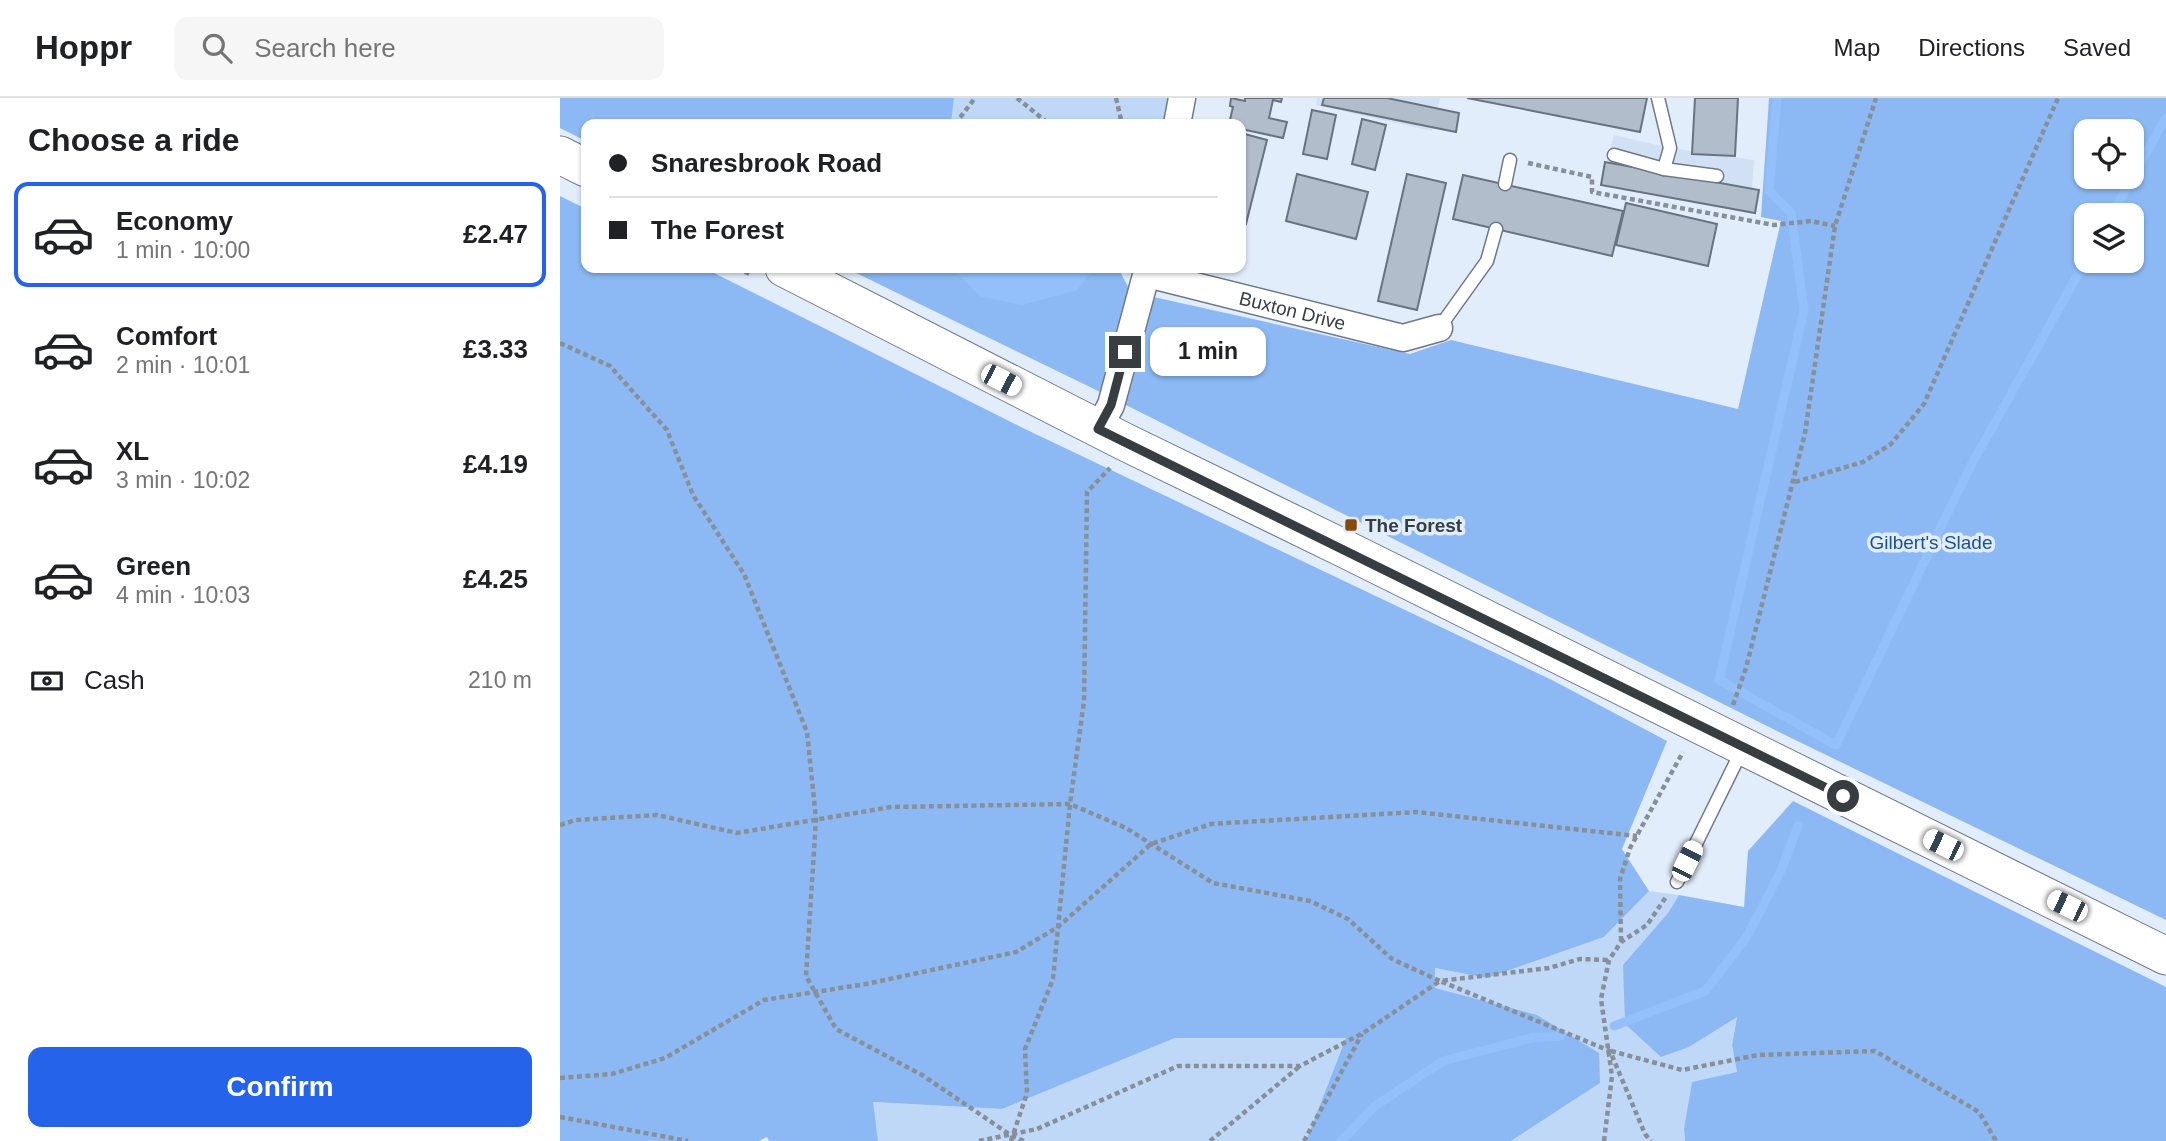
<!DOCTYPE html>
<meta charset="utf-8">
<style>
body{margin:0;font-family:Helvetica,sans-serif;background:#f6f6f6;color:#202124;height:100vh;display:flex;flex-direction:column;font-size:26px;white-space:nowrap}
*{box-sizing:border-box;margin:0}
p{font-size:23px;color:#757577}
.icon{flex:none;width:38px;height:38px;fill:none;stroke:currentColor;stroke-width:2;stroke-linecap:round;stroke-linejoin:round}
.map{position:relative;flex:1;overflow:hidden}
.panel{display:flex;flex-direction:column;background:#fff;width:560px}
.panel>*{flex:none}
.top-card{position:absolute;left:21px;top:21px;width:665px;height:154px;border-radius:14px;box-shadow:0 2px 5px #0004;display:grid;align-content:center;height:154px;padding:0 28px;background:#fff}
.controls{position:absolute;left:1514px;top:21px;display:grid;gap:14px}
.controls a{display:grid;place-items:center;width:70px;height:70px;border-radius:14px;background:#fff;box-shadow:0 2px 5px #0004;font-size:35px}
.end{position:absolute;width:32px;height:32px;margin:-16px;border:9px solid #383d42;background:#fff;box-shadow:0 0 0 4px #fff}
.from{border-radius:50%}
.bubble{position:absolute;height:49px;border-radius:14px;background:#fff;box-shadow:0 2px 5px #0004;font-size:23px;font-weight:700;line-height:49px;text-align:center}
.car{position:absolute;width:21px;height:42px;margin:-21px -10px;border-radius:9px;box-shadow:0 0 5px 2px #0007;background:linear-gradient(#fff 24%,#345 0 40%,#fff 0 76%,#345 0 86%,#fff 0)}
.top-card b{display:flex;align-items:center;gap:24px;height:66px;font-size:26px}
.top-card b+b{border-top:2px solid #e0e0e0}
.top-card i{width:18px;height:18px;background:#202124}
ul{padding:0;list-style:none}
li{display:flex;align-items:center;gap:21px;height:105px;margin:0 14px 10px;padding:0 14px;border:4px solid transparent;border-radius:14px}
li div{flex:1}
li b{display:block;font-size:26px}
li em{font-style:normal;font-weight:700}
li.current{border-color:#2563eb}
li>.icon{width:63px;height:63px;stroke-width:1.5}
h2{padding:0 28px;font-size:32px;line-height:84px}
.pay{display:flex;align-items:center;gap:18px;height:77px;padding:0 28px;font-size:26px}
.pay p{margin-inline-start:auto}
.primary-button{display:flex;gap:14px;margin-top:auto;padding:14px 28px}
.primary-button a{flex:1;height:80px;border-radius:14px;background:#2563eb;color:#fff;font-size:28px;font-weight:700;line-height:80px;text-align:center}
header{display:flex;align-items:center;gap:42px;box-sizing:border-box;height:98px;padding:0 35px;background:#fff;border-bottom:2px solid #e0e0e0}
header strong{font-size:33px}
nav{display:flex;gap:38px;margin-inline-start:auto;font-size:24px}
.search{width:490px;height:63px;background:#f6f6f6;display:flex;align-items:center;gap:18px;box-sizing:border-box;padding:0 24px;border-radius:14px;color:#757577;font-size:26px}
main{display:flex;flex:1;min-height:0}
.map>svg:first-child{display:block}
.built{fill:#d1e0f5}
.green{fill:#c0d8f8}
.forest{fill:#8cb9f4;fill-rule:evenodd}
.water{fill:#93c0fb}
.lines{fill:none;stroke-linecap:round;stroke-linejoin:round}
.stream{stroke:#93c0fb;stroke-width:9}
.building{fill:#b2bdcb;stroke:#697380;stroke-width:2}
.lane-casing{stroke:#6f7986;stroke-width:15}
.street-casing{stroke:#6f7986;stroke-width:29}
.secondary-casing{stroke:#6f7986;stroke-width:39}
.path{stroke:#878f99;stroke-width:4.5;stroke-dasharray:5 3.5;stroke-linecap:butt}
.lane{stroke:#fff;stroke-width:12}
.street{stroke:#fff;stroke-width:26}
.secondary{stroke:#fff;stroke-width:37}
.route{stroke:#383d42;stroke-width:9}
.poi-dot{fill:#874a08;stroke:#e2edfc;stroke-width:2.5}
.labels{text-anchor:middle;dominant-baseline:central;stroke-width:7;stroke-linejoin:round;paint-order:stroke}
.street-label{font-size:19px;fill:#383d42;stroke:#e2edfc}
.poi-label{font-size:19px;font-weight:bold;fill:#383d42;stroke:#e2edfc;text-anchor:start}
.park-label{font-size:19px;fill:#1b5193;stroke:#e2edfc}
</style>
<header>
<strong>Hoppr</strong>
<div class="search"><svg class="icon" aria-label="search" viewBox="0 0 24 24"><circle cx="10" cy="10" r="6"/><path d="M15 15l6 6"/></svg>Search here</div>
<nav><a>Map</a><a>Directions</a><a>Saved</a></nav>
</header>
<main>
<section class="panel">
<h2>Choose a ride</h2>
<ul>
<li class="current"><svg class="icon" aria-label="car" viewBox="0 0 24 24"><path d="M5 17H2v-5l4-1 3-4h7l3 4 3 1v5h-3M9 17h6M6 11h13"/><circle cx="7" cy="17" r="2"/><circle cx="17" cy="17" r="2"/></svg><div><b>Economy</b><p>1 min · 10:00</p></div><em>£2.47</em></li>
<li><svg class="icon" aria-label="car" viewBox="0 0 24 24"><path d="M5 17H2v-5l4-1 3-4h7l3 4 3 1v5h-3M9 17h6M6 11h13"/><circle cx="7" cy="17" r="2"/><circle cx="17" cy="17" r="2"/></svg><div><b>Comfort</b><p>2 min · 10:01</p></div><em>£3.33</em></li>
<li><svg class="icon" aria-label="car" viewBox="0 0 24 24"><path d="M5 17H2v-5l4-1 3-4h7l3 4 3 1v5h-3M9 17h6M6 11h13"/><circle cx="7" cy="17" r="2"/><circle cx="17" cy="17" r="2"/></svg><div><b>XL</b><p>3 min · 10:02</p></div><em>£4.19</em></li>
<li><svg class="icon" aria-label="car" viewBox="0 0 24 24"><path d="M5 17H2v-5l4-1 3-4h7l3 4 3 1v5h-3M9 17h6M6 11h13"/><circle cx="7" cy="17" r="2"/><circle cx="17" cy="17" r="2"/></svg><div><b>Green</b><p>4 min · 10:03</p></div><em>£4.25</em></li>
</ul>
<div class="pay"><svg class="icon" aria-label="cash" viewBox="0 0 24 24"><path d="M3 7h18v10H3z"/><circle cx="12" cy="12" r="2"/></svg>Cash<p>210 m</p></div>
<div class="primary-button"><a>Confirm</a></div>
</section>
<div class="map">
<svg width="1606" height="1043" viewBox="0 0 1606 1043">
<rect width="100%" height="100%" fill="#e2edfc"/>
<!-- built -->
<g class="built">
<polygon points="757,0 880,0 872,33 756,7"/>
<polygon points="1054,37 1110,50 1194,62 1192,90 1047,62"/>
</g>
<!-- green -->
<g class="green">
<polygon points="394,0 611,0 606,26 391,26"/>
<polygon points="1089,793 1119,797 1108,815 1129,949 1177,918 1172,947 1177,974 1124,1031 1125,1043 951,1043 1040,985 875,890 875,870 927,880 1044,839"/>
<polygon points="615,940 787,940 746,1043 318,1043 312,1004 442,1011"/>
</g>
<!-- forest -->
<g class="forest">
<polygon points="0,0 394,0 391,26 26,26 26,43 0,30"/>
<path d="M1209 0H1606V822L1225 637 532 290 286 170H558L571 194 850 256 891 242 1178 311 1221 123 1201 119ZM1526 33H1572V79H1526ZM1526 117H1572V163H1526Z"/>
<polygon points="0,98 26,111 26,170 144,170 465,331 992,582 1107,643 1062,751 1089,793 1044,839 927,880 875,870 875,890 977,917 1039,955 1040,985 951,1043 746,1043 786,940 615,940 442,1011 313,1004 318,1043 209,1043 207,1039 199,1043 0,1043"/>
<polygon points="1233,703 1606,889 1606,1043 1125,1043 1124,1031 1132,984 1177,974 1172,947 1177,919 1129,949 1101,959 1065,926 1063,867 1108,815 1119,797 1184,809 1188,753"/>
</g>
<!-- water -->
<polygon class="water" points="393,170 534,170 517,192 462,207 419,198"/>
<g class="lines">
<!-- stream -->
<g class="stream">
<polyline points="1217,0 1209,93 1231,115 1244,212 1159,582 1276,647 1409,371 1526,162"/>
<polyline points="1551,117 1606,20"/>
<polyline points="1054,928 1145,893 1186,840 1220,775 1238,728"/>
<polyline points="781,1043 815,1008 883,963 971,940 1001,938"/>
</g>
</g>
<!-- building -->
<g class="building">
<polygon points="671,0 685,3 685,0 722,0 721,4 713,2 709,20 727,24 723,40 681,31 681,26 669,26 673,9 670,8"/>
<polygon points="764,0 827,0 899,15 896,34 762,7"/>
<polygon points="907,0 1087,0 1080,34"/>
<polygon points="1135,0 1178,0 1175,58 1132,56"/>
<polygon points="752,12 776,17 767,61 743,56"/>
<polygon points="802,21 826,27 815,72 792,66"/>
<polygon points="681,35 707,42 686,126 681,124"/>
<polygon points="1045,64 1199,92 1195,115 1041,87"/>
<polygon points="737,76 808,94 796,141 726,123"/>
<polygon points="847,76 886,85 857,212 818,203"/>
<polygon points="903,77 1063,113 1052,158 893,121"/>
<polygon points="1066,105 1157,126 1148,168 1056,147"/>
</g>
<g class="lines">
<defs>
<g id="lane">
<polyline points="1098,0 1110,50 1104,71"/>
<polyline points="1054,57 1104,71 1157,78"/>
<polyline points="945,86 950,62"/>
<polyline points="879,230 927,163 936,131"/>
<polyline points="1117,784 1182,652"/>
</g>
<g id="street">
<polyline points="617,26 622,0"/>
<path id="s1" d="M587 176 843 240 879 230"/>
<polyline points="538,331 551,307 588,170"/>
</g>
<g id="secondary">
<polyline points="0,57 26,70"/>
<polyline points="224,170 565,344 787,452 1606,858"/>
</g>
</defs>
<!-- lane casing -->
<use href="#lane" class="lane-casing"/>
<!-- street casing -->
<use href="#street" class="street-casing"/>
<!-- secondary casing -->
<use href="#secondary" class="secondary-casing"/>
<!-- path -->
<g class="path">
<polyline points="457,0 489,26"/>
<polyline points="556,0 562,26"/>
<polyline points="395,26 415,0"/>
<polyline points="968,65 1032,79 1032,94 1214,127 1251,123 1275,128"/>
<polyline points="177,170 192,177"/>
<polyline points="0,245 50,268 107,332 133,397 184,476 247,634 256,721 246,878 276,931 362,977 452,1038 464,1043"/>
<polyline points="1235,384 1303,364 1331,346 1364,306 1498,0"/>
<polyline points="1173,607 1186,570 1245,335 1275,128 1316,0"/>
<polyline points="0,727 16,722 97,717 177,735 331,709 510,706 566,730 653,785 750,803 788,821 832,861 880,883 989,870 1020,861 1049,862"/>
<polyline points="1061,843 1060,781 1070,750 1123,654"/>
<polyline points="1051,953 1122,972 1198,957 1315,953 1419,1014 1436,1043"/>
<polyline points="0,980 52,976 105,960 204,902 306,886 456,854 498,829 591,746 651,726 856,714 1077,738"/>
<polyline points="0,1019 128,1043"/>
<polyline points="419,1043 477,1031 618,968 740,968 803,935 880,883 1050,953 1085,1036 1091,1043"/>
<polyline points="451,1043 467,995 465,951 493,881 510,706 524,603 527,394 550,370"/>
<polyline points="650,1043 740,968"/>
<polyline points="744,1043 802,936"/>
<polyline points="1044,1043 1052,978 1041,901 1049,862 1061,844 1087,827 1106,799"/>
</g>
<!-- lane -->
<use href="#lane" class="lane"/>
<!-- street -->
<use href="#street" class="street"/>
<!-- secondary -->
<use href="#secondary" class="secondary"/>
</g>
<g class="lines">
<!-- route -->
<polyline class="route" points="565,254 551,307 538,331 1283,698"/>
</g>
<!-- markers -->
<rect class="poi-dot" x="784" y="420" width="14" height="14" rx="3.5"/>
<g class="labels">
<!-- street labels -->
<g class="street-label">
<text stroke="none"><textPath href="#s1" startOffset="150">Buxton Drive</textPath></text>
</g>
<!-- poi labels -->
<g class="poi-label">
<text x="805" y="427">The Forest</text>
</g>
<!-- park labels -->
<g class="park-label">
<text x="1371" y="444">Gilbert's Slade</text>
</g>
</g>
</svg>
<div class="controls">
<a><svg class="icon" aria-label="locate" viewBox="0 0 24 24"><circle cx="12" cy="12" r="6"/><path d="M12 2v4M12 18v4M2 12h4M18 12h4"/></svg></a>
<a><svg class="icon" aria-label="layers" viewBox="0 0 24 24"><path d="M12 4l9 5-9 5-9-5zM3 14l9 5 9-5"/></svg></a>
</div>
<i class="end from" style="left:1283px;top:698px"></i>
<i class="end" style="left:565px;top:254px"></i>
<div class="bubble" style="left:590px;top:229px;width:116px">1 min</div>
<i class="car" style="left:441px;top:282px;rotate:117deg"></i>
<i class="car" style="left:1383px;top:747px;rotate:296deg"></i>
<i class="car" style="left:1127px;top:763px;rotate:26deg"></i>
<i class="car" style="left:1507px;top:808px;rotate:296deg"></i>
<div class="top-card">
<b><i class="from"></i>Snaresbrook Road</b>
<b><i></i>The Forest</b>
</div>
</div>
</main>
